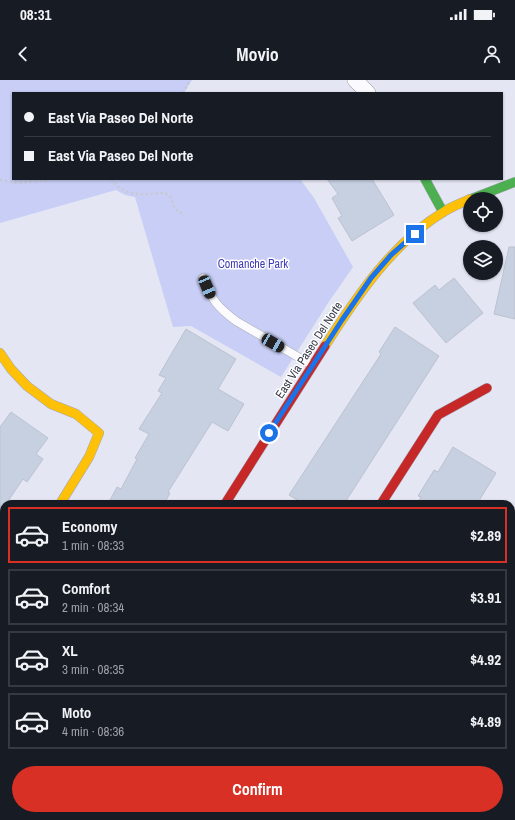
<!DOCTYPE html>
<meta charset="utf-8">
<style>
body{margin:0;font-family:"Archivo Narrow",sans-serif;background:#20242c;color:#f1f3f6;height:100vh;display:flex;flex-direction:column;font-size:15px;white-space:nowrap}
*{box-sizing:border-box;margin:0}
p{font-size:13px;color:#9ea1a6}
.icon{flex:none;width:22px;height:22px;fill:none;stroke:currentColor;stroke-width:2;stroke-linecap:round;stroke-linejoin:round}
.map{position:relative;flex:1;overflow:hidden}
.drawer{position:absolute;left:0px;top:420px;width:515px;height:320px;display:flex;flex-direction:column;background:#171b24;border-radius:12px 12px 0 0;box-shadow:0 1px 3px #0004}
.drawer>*{flex:none}
.hud{position:absolute;left:12px;top:12px;width:491px;height:88px;border-radius:0px;box-shadow:0 1px 3px #0004;display:grid;align-content:center;height:88px;padding:0 12px;background:#171b24}
.controls{position:absolute;left:463px;top:112px;display:grid;gap:8px}
.controls a{display:grid;place-items:center;width:40px;height:40px;border-radius:50%;background:#171b24;box-shadow:0 1px 3px #0004;font-size:20px}
.end{position:absolute;width:18px;height:18px;margin:-9px;border:5px solid #1a73e8;background:#fff;box-shadow:0 0 0 2px #fff}
.from{border-radius:50%}
.car{position:absolute;width:12px;height:24px;margin:-12px -6px;border-radius:5px;box-shadow:0 0 3px 1px #0007;background:linear-gradient(#222 24%,#8ab4d8 0 40%,#222 0 76%,#8ab4d8 0 86%,#222 0)}
.hud b{display:flex;align-items:center;gap:14px;height:38px;font-size:15px}
.hud b+b{border-top:1px solid #363941}
.hud i{width:10px;height:10px;background:#f1f3f6}
ul{padding:7px 0 0;list-style:none}
li{display:flex;align-items:center;gap:12px;height:56px;margin:0 8px 6px;padding:0 4px;border:2px solid #363941;border-radius:0px}
li div{flex:1}
li b{display:block;font-size:15px}
li em{font-style:normal;font-weight:700}
li.on{border-color:#d93025}
li>.icon{width:36px;height:36px;stroke-width:1.5}
.action{display:flex;gap:8px;margin-top:auto;padding:8px 12px}
.action a{flex:1;height:46px;border-radius:24px;background:#d93025;color:#fff;font-size:16px;font-weight:700;line-height:46px;text-align:center}
.status{display:flex;justify-content:space-between;align-items:center;height:28px;padding:0 20px;background:#171b24;direction:ltr}
.status svg{height:11px;fill:currentColor}
header{display:flex;justify-content:space-between;align-items:center;height:52px;padding:0 12px;background:#171b24;font-size:18px;font-weight:700}
.map>svg:first-child{display:block}
.green{fill:#c8cef5}
.building{fill:#c7d0e1;stroke:#bcc2cf}
.lines{fill:none;stroke-linecap:round;stroke-linejoin:round}
.lane-casing{stroke:#a5a7b5;stroke-width:9}
.street-casing{stroke:#a5a7b5;stroke-width:16}
.fast-casing{stroke:#a5a7b5;stroke-width:10}
.slow-casing{stroke:#a5a7b5;stroke-width:10}
.jam-casing{stroke:#a5a7b5;stroke-width:10}
.path{stroke:#c7c9cf;stroke-width:2.5;stroke-dasharray:2 3;stroke-linecap:butt}
.lane{stroke:#fbfbfd;stroke-width:8}
.street{stroke:#fbfbfd;stroke-width:15}
.fast{stroke:#4caf50;stroke-width:9}
.slow{stroke:#ffc107;stroke-width:9}
.jam{stroke:#c62828;stroke-width:9}
.route{stroke:#1a73e8;stroke-width:5}
.labels{text-anchor:middle;dominant-baseline:central;stroke-width:3;stroke-linejoin:round;paint-order:stroke}
.park-label{font-size:12px;fill:#3f3bb6;stroke:#fff}
.street-label{font-size:12px;fill:#363949;stroke:#fff}
</style>
<div class="status"><b>08:31</b><svg viewBox="0 0 49 12"><path d="M0 12V9h3v3zM5 12V6h3v6zM10 12V3h3v9zM15 12V0h3v12zM26 1h20v11H26zM47 4h2v5h-2z"/></svg></div>
<header><svg class="icon" aria-label="back" viewBox="0 0 24 24"><path d="M15 5l-7 7 7 7"/></svg>Movio<svg class="icon" aria-label="person" viewBox="0 0 24 24"><circle cx="12" cy="8" r="4"/><path d="M4 21q1-7 8-7t8 7"/></svg></header>
<div class="map">
<svg width="515" height="740" viewBox="0 0 515 740">
<rect width="100%" height="100%" fill="#e4e6f4"/>
<!-- green -->
<g class="green">
<polygon points="0,0 192,0 184,13 13,13 13,99 300,99 314,118 353,187 328,223 281,297 191,246 173,247 135,117 125,115 116,110 0,143"/>
<polygon points="344,736 378,736 372,740 347,740"/>
</g>
<!-- building -->
<g class="building">
<polygon points="327,99 372,99 394,135 352,161 338,138 342,136 332,118 338,114"/>
<polygon points="509,167 515,167 515,239 494,234"/>
<polygon points="454,198 483,233 446,263 413,223 435,205 439,210"/>
<polygon points="395,247 439,276 344,424 304,424 289,415 381,274 379,272"/>
<polygon points="186,249 236,279 218,309 244,324 228,351 212,342 168,412 170,413 164,424 108,424 117,407 121,409 137,379 135,378 149,354 139,349 162,313 158,311 166,298 159,295"/>
<polygon points="11,332 48,358 36,374 43,379 27,402 23,399 6,424 4,424 4,427 0,432 0,347"/>
<polygon points="453,367 496,393 477,424 417,424 421,417 418,416 434,390 438,392"/>
</g>
<g class="lines">
<defs>
<path id="lane" d="M203 198C213 221 216 226 236 241L312 285"/>
<g id="street">
<polyline points="355,0 368,13"/>
<polyline points="0,509 4,505"/>
<polyline points="0,594 4,599"/>
<polyline points="0,639 4,644"/>
<polyline points="236,740 236,736"/>
</g>
<g id="fast">
<polyline points="425,99 443,132"/>
<polyline points="471,119 515,102"/>
<polyline points="0,682 4,680"/>
</g>
<g id="slow">
<path d="M325 266C357 216 393 162 445 131 453 126 462 123 470 119"/>
<polyline points="0,273 11,289 27,306 51,324 76,334 99,353 89,377 60,424"/>
</g>
<g id="jam">
<polyline points="225,424 325,266"/>
<polyline points="381,424 438,335 487,308"/>
</g>
</defs>
<!-- lane casing -->
<use href="#lane" class="lane-casing"/>
<!-- street casing -->
<use href="#street" class="street-casing"/>
<!-- fast casing -->
<use href="#fast" class="fast-casing"/>
<!-- slow casing -->
<use href="#slow" class="slow-casing"/>
<!-- jam casing -->
<use href="#jam" class="jam-casing"/>
<!-- path -->
<g class="path">
<polyline points="183,13 190,0"/>
<path d="M111 99C125 119 144 114 165 113L170 116 175 129 184 135"/>
<polyline points="0,100 18,103 56,99"/>
</g>
<!-- lane -->
<use href="#lane" class="lane"/>
<!-- street -->
<use href="#street" class="street"/>
<!-- fast -->
<use href="#fast" class="fast"/>
<!-- slow -->
<use href="#slow" class="slow"/>
<!-- jam -->
<use href="#jam" class="jam"/>
</g>
<g class="lines">
<!-- route -->
<polyline class="route" points="269,353 342,240 371,198 391,175 415,154"/>
</g>
<g class="labels">
<!-- park labels -->
<g class="park-label">
<text x="253" y="184">Comanche Park</text>
</g>
<!-- street labels -->
<g class="street-label">
<text transform="translate(309 270) rotate(-57)">East Via Paseo Del Norte</text>
</g>
</g>
</svg>
<div class="controls">
<a><svg class="icon" aria-label="locate" viewBox="0 0 24 24"><circle cx="12" cy="12" r="6"/><path d="M12 2v4M12 18v4M2 12h4M18 12h4"/></svg></a>
<a><svg class="icon" aria-label="layers" viewBox="0 0 24 24"><path d="M12 4l9 5-9 5-9-5zM3 14l9 5 9-5"/></svg></a>
</div>
<i class="end from" style="left:269px;top:353px"></i>
<i class="end" style="left:415px;top:154px"></i>
<i class="car" style="left:207px;top:207px;rotate:157deg"></i>
<i class="car" style="left:273px;top:263px;rotate:120deg"></i>
<div class="hud">
<b><i class="from"></i>East Via Paseo Del Norte</b>
<b><i></i>East Via Paseo Del Norte</b>
</div>
<section class="drawer">
<ul>
<li class="on"><svg class="icon" aria-label="car" viewBox="0 0 24 24"><path d="M5 17H2v-5l4-1 3-4h7l3 4 3 1v5h-3M9 17h6M6 11h13"/><circle cx="7" cy="17" r="2"/><circle cx="17" cy="17" r="2"/></svg><div><b>Economy</b><p>1 min · 08:33</p></div><em>$2.89</em></li>
<li><svg class="icon" aria-label="car" viewBox="0 0 24 24"><path d="M5 17H2v-5l4-1 3-4h7l3 4 3 1v5h-3M9 17h6M6 11h13"/><circle cx="7" cy="17" r="2"/><circle cx="17" cy="17" r="2"/></svg><div><b>Comfort</b><p>2 min · 08:34</p></div><em>$3.91</em></li>
<li><svg class="icon" aria-label="car" viewBox="0 0 24 24"><path d="M5 17H2v-5l4-1 3-4h7l3 4 3 1v5h-3M9 17h6M6 11h13"/><circle cx="7" cy="17" r="2"/><circle cx="17" cy="17" r="2"/></svg><div><b>XL</b><p>3 min · 08:35</p></div><em>$4.92</em></li>
<li><svg class="icon" aria-label="car" viewBox="0 0 24 24"><path d="M5 17H2v-5l4-1 3-4h7l3 4 3 1v5h-3M9 17h6M6 11h13"/><circle cx="7" cy="17" r="2"/><circle cx="17" cy="17" r="2"/></svg><div><b>Moto</b><p>4 min · 08:36</p></div><em>$4.89</em></li>
</ul>
<div class="action"><a>Confirm</a></div>
</section>
</div>
